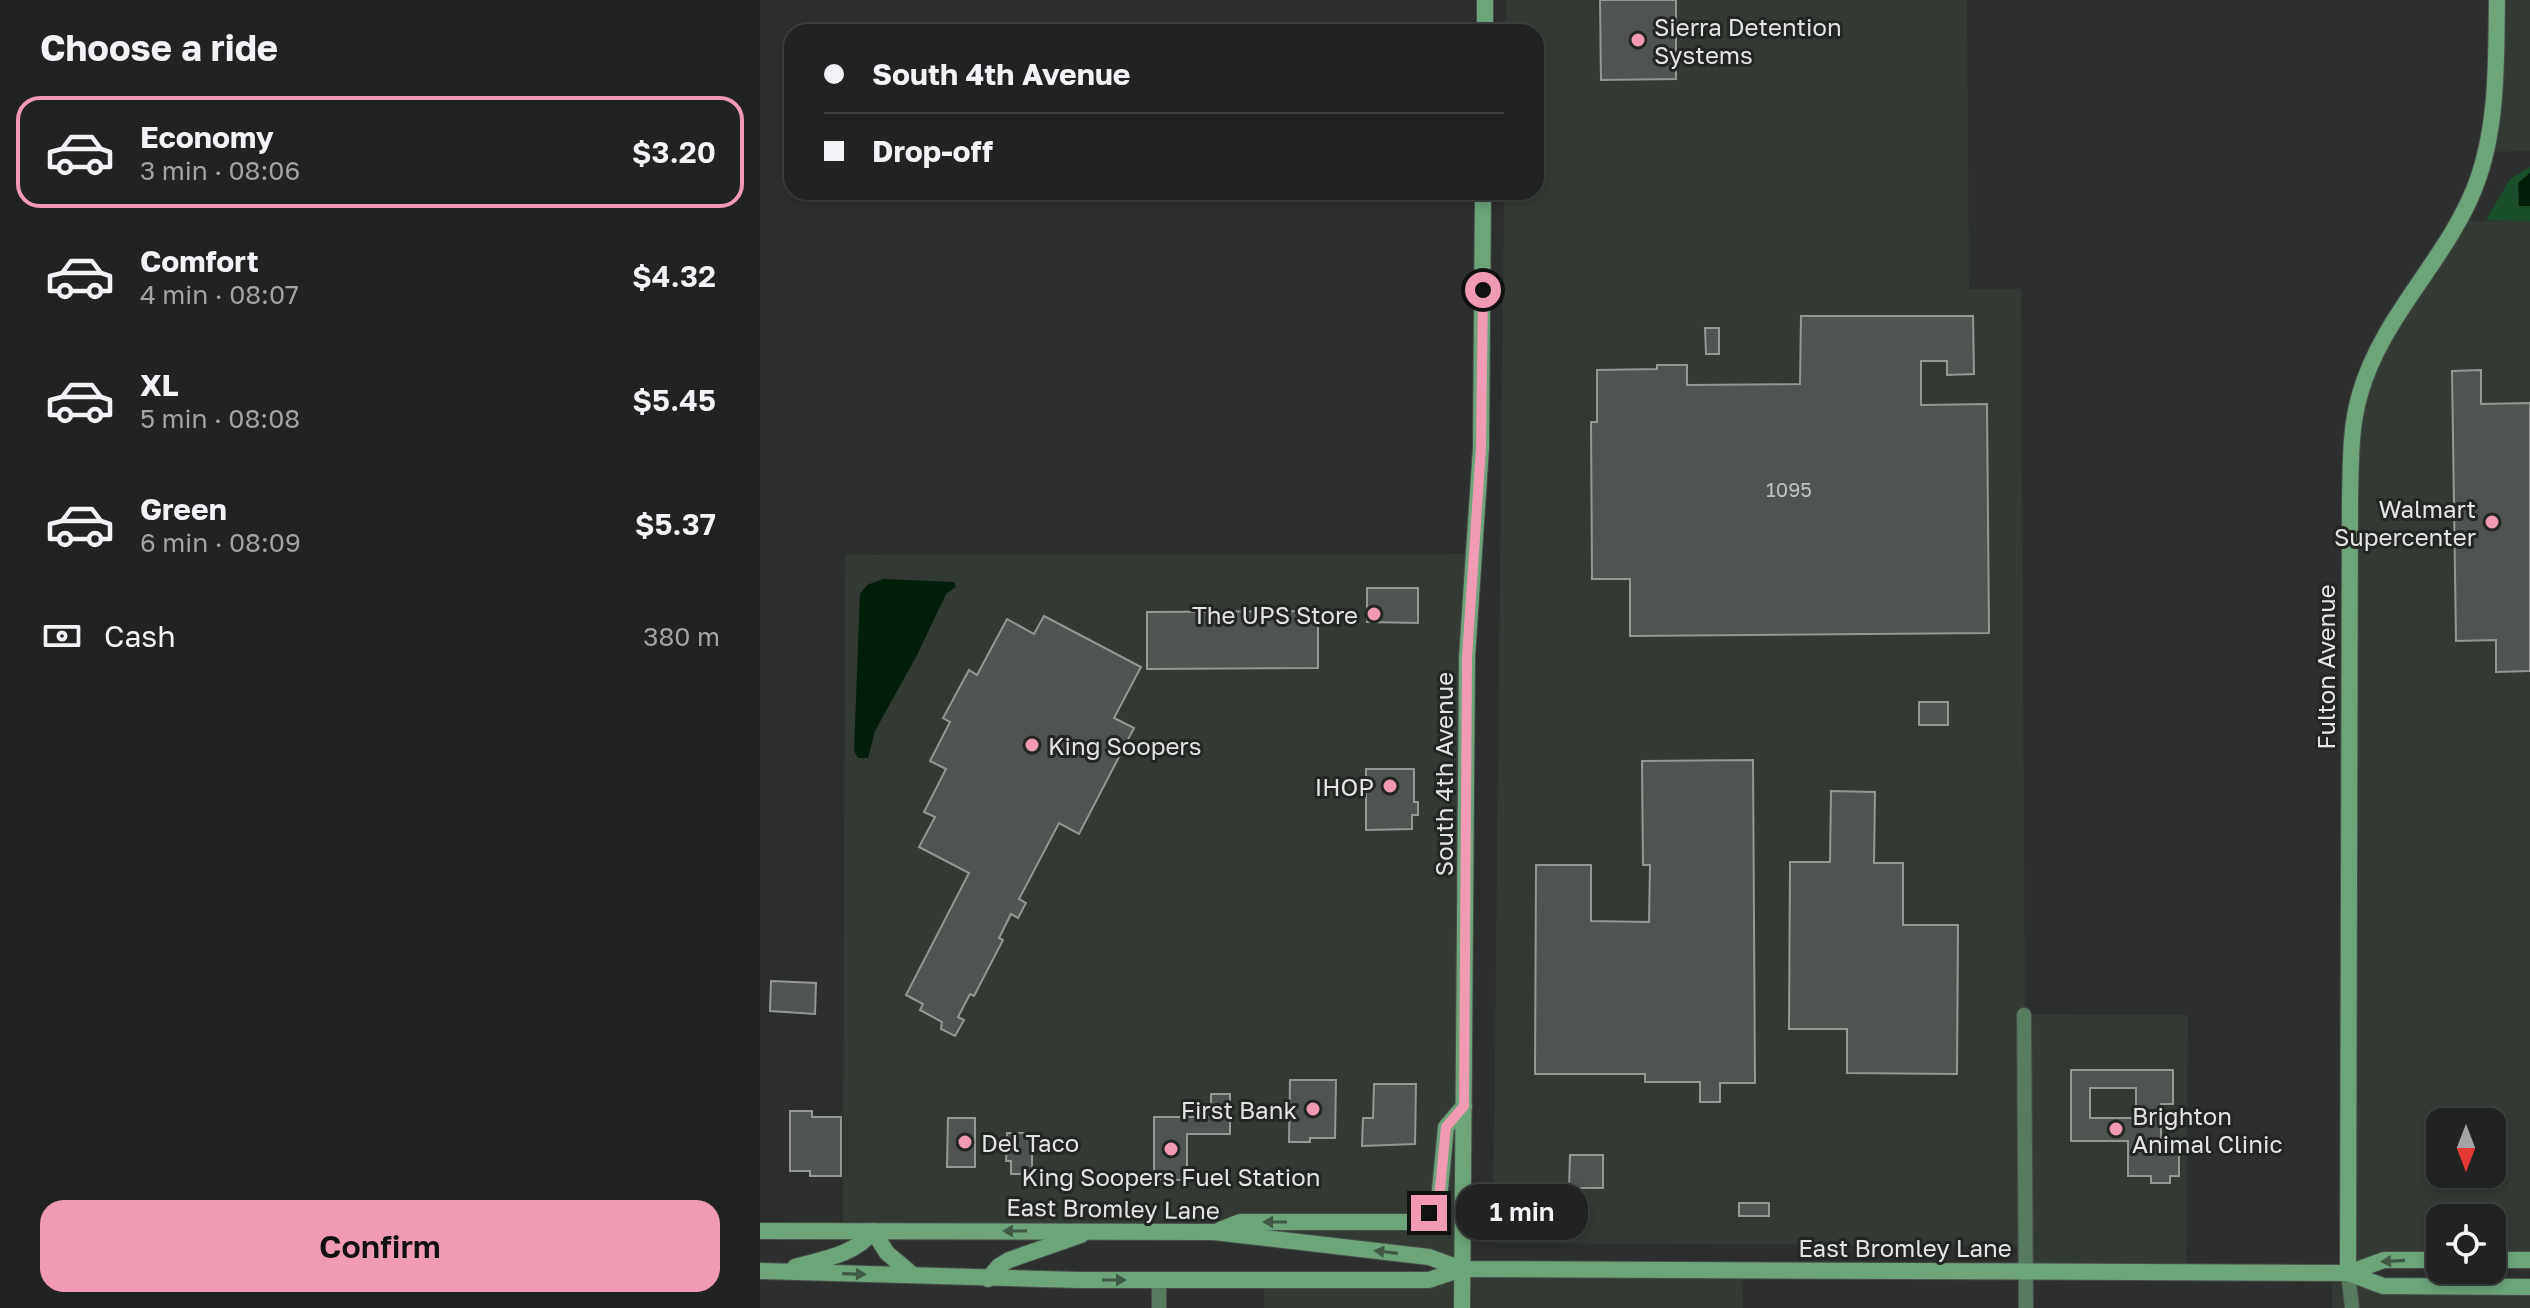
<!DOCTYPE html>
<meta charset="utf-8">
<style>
body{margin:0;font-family:"Golos Text",sans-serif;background:#2d2f2f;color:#f1f3f6;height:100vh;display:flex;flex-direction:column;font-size:30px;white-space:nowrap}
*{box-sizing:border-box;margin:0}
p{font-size:26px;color:#a2a4a5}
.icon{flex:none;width:44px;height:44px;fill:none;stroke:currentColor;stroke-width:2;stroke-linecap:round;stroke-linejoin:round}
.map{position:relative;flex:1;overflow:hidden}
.side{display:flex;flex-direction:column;background:#212322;width:760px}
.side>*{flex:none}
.top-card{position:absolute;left:24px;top:24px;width:760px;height:176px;border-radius:24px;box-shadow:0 4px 12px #0003,0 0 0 2px #3e4040;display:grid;align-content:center;height:176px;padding:0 40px;background:#212322}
.needle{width:52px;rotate:180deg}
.tools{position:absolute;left:1666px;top:1108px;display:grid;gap:16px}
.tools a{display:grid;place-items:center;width:80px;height:80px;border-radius:16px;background:#212322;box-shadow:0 4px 12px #0003,0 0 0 2px #3e4040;font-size:40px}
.end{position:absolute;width:36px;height:36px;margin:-18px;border:10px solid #f19ab3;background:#111;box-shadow:0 0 0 4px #111}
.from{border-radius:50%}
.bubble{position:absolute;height:56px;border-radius:24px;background:#212322;box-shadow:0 4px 12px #0003,0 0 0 2px #3e4040;font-size:26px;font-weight:600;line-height:56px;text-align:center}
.top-card b{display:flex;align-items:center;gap:28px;height:76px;font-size:30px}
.top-card b+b{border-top:2px solid #3e4040}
.top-card i{width:20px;height:20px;background:#f1f3f6}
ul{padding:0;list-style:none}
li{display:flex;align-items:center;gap:24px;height:112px;margin:0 16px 12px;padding:0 24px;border:4px solid transparent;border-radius:24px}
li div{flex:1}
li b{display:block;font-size:30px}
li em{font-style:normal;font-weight:600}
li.on{border-color:#f19ab3}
li>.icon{width:72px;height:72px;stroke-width:1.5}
h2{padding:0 40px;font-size:36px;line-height:96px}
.pay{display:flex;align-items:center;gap:20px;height:88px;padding:0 40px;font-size:30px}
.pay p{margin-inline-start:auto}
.button{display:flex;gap:16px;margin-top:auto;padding:16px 40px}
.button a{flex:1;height:92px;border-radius:24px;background:#f19ab3;color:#111;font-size:32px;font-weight:600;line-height:92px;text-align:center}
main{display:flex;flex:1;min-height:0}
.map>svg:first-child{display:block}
.built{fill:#323a33;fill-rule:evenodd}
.green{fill:#1a4e2a}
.water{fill:#031e0b}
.building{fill:#505451;stroke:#949794;stroke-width:2;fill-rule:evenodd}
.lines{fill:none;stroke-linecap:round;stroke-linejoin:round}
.street-casing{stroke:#494c4a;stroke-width:16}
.secondary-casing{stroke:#494c4a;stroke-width:18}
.street{stroke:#587a5f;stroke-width:14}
.secondary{stroke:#6da47a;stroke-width:16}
.oneway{fill:#415846}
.route{stroke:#f19ab3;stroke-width:10}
.poi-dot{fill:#f19ab3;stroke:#232623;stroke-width:3}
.labels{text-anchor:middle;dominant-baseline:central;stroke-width:6;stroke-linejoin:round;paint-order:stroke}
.number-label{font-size:20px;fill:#bec1bf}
.poi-label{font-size:24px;fill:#e3e5e4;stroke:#232623;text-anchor:start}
.street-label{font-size:24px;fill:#e3e5e4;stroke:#232623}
</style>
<main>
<section class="side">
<h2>Choose a ride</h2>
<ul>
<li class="on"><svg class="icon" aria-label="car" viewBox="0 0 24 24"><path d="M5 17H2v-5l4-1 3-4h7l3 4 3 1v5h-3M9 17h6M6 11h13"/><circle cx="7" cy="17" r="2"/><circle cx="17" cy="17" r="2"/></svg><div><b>Economy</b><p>3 min · 08:06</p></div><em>$3.20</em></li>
<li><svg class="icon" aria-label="car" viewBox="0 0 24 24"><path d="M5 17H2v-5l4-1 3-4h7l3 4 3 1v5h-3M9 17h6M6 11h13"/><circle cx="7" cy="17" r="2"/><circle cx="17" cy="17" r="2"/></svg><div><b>Comfort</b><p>4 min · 08:07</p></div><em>$4.32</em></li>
<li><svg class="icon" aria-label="car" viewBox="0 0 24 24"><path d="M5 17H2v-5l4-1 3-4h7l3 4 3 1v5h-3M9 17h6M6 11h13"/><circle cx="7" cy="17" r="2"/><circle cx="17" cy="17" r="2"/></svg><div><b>XL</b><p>5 min · 08:08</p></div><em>$5.45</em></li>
<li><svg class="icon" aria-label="car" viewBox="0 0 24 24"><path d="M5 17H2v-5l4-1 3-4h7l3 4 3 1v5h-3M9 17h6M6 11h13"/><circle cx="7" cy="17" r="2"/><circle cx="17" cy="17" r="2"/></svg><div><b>Green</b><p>6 min · 08:09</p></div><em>$5.37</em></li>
</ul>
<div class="pay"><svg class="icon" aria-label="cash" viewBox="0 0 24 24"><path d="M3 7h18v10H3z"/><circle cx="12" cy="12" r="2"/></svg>Cash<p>380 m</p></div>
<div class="button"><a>Confirm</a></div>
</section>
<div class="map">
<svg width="1770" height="1308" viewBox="0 0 1770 1308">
<rect width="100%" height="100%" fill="#2c2f2d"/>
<!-- built -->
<g class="built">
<polygon points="746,0 1207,0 1209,289 1261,289 1265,1014 1428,1015 1426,1272 1266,1272 1265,1246 733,1243 744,192 776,192 776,32 746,32"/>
<polygon points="1737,0 1770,0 1770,151 1726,152"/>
<path d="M1698 221H1770V1260H1732V1218H1680V1260L1589 1272 1623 1286 1770 1287V1308H1572V1273H1587L1588 940 1600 393ZM1680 1122H1732V1174H1680Z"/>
<polygon points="709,554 702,1268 982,1271 983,1308 504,1308 504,1281 669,1280 700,1269 669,1257 353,1231 83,1229 85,555"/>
</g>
<!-- green -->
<polygon class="green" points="1770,167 1770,221 1726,220 1750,179"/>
<!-- water -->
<g class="water">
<polygon points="1770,173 1770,206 1759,206 1758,183"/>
<polygon points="123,579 194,582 196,587 186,594 157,655 115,731 108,758 98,758 94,751 100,594 107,585"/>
</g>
<!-- building -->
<g class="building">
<polygon points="840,0 916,0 916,79 841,80"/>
<polygon points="1041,316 1213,316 1214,374 1187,375 1187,361 1161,361 1161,405 1227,404 1229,633 870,636 870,579 832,579 831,422 837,422 837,370 897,369 897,365 927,365 927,385 1040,384"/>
<polygon points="945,328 959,328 959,354 946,354"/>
<polygon points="1721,370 1721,404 1770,403 1770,671 1736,672 1736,640 1696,641 1692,371"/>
<polygon points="607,588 658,588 658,623 607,622"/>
<polygon points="558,611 558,668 387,669 387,612"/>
<polygon points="284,616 381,667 354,718 374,728 319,834 299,823 259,899 266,903 258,918 251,914 239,938 243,940 214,996 210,994 198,1017 204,1020 195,1036 181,1029 182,1022 160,1010 163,1004 146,995 209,873 159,847 175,817 164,812 186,769 170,761 190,722 183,718 209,670 217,675 247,619 274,634"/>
<rect x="1159" y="702" width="29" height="23"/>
<polygon points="993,760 995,1083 960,1083 960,1102 940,1102 940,1082 885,1082 885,1074 775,1074 776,865 831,865 831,921 889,922 890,865 883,865 882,761"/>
<polygon points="606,769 654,769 654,802 658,802 658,815 652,815 652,829 606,830"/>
<polygon points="1071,791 1115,792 1114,863 1143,863 1143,925 1198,925 1197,1074 1087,1073 1087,1029 1029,1029 1030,862 1070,862"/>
<polygon points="11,981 56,983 55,1014 10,1011"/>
<path d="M1311 1070H1413V1104H1401V1146H1419V1176H1410V1183H1391V1176H1368V1141H1311ZM1330 1088H1376V1118H1330Z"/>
<polygon points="530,1080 576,1080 575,1138 550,1138 550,1142 529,1142"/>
<polygon points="614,1084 656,1084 655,1144 602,1146 603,1118 613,1118"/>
<polygon points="451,1094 470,1094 470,1134 427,1134 427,1180 394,1180 394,1117 451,1117"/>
<polygon points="30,1111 52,1111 52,1117 81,1117 81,1176 50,1176 50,1171 30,1171"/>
<polygon points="188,1118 215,1118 215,1167 187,1167"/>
<polygon points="247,1133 272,1133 272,1174 251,1174 251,1161 246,1161"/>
<polygon points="810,1155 843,1155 843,1188 809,1188"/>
<rect x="979" y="1203" width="30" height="13"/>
</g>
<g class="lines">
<defs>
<g id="street">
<polyline points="1264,1015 1266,1308"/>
<polyline points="1588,1273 1592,1308"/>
<polyline points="399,1308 399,1280"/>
</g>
<g id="secondary">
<polyline points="725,32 725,0"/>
<polyline points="460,1230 480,1222 654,1222 669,1213 679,1200 686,1127 704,1106"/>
<polyline points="0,1231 454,1232 669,1257 702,1269 1588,1273 1624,1260 1680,1260"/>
<polyline points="1732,1260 1770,1260"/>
<path d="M35 1267C63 1259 95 1255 113 1231L127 1253 153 1275"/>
<polyline points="0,1271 318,1280 669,1280 702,1269"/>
<path d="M1588 1273 1590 497C1591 462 1590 428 1600 394 1622 316 1686 261 1715 187 1738 128 1736 62 1737 0"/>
<polyline points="1588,1273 1623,1286 1770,1287"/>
<polyline points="228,1279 239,1266 249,1260 321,1235"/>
<polyline points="702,1308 707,657 721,448 723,192"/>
</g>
</defs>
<!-- street casing -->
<use href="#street" class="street-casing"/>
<!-- secondary casing -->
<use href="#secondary" class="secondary-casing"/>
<!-- street -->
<use href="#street" class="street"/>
<!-- secondary -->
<use href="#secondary" class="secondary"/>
</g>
<!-- one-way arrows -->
<defs><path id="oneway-solid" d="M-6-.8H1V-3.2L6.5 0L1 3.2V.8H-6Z" transform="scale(2)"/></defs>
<g class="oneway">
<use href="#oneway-solid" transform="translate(515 1222) rotate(180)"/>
<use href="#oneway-solid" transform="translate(255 1231) rotate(-180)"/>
<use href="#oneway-solid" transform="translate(626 1252) rotate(-173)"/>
<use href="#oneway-solid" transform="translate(1633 1261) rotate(177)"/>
<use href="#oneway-solid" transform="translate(94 1274) rotate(2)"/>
<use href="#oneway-solid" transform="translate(354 1280)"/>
</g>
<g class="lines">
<!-- route -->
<polyline class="route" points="669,1213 679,1200 686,1127 704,1106 707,657 721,448 723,290"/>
</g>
<!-- markers -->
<g class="poi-dot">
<circle cx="878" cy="40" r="8"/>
<circle cx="1732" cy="522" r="8"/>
<circle cx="614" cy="614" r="8"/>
<circle cx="272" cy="745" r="8"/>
<circle cx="630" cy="786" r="8"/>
<circle cx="553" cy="1109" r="8"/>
<circle cx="1356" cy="1129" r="8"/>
<circle cx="205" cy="1142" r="8"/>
<circle cx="411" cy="1149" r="8"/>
</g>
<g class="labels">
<!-- number labels -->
<g class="number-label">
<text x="1029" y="489">1095</text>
</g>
<!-- poi labels -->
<g class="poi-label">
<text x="894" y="26">Sierra Detention<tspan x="894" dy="28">Systems</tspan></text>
<text x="1716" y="508" text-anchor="end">Walmart<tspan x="1716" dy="28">Supercenter</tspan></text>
<text x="598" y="614" text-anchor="end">The UPS Store</text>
<text x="288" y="745">King Soopers</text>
<text x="614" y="786" text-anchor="end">IHOP</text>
<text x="537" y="1109" text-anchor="end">First Bank</text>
<text x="1372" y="1115">Brighton<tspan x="1372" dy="28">Animal Clinic</tspan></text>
<text x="221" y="1142">Del Taco</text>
<text x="411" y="1176" text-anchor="middle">King Soopers Fuel Station</text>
</g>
<!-- street labels -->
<g class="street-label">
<text transform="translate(1565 667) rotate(-90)">Fulton Avenue</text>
<text transform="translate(683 774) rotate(-90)">South 4th Avenue</text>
<text transform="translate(353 1208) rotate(1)">East Bromley Lane</text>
<text x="1145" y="1247">East Bromley Lane</text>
</g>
</g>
</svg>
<div class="tools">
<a><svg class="needle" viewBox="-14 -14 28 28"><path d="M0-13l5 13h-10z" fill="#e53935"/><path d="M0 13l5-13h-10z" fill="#a2a4a5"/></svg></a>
<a><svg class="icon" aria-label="locate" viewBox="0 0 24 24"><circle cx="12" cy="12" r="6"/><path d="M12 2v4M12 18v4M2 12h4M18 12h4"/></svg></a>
</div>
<i class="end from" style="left:723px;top:290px"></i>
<i class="end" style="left:669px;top:1213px"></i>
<div class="bubble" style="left:696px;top:1184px;width:132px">1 min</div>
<div class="top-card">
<b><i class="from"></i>South 4th Avenue</b>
<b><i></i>Drop-off</b>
</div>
</div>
</main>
